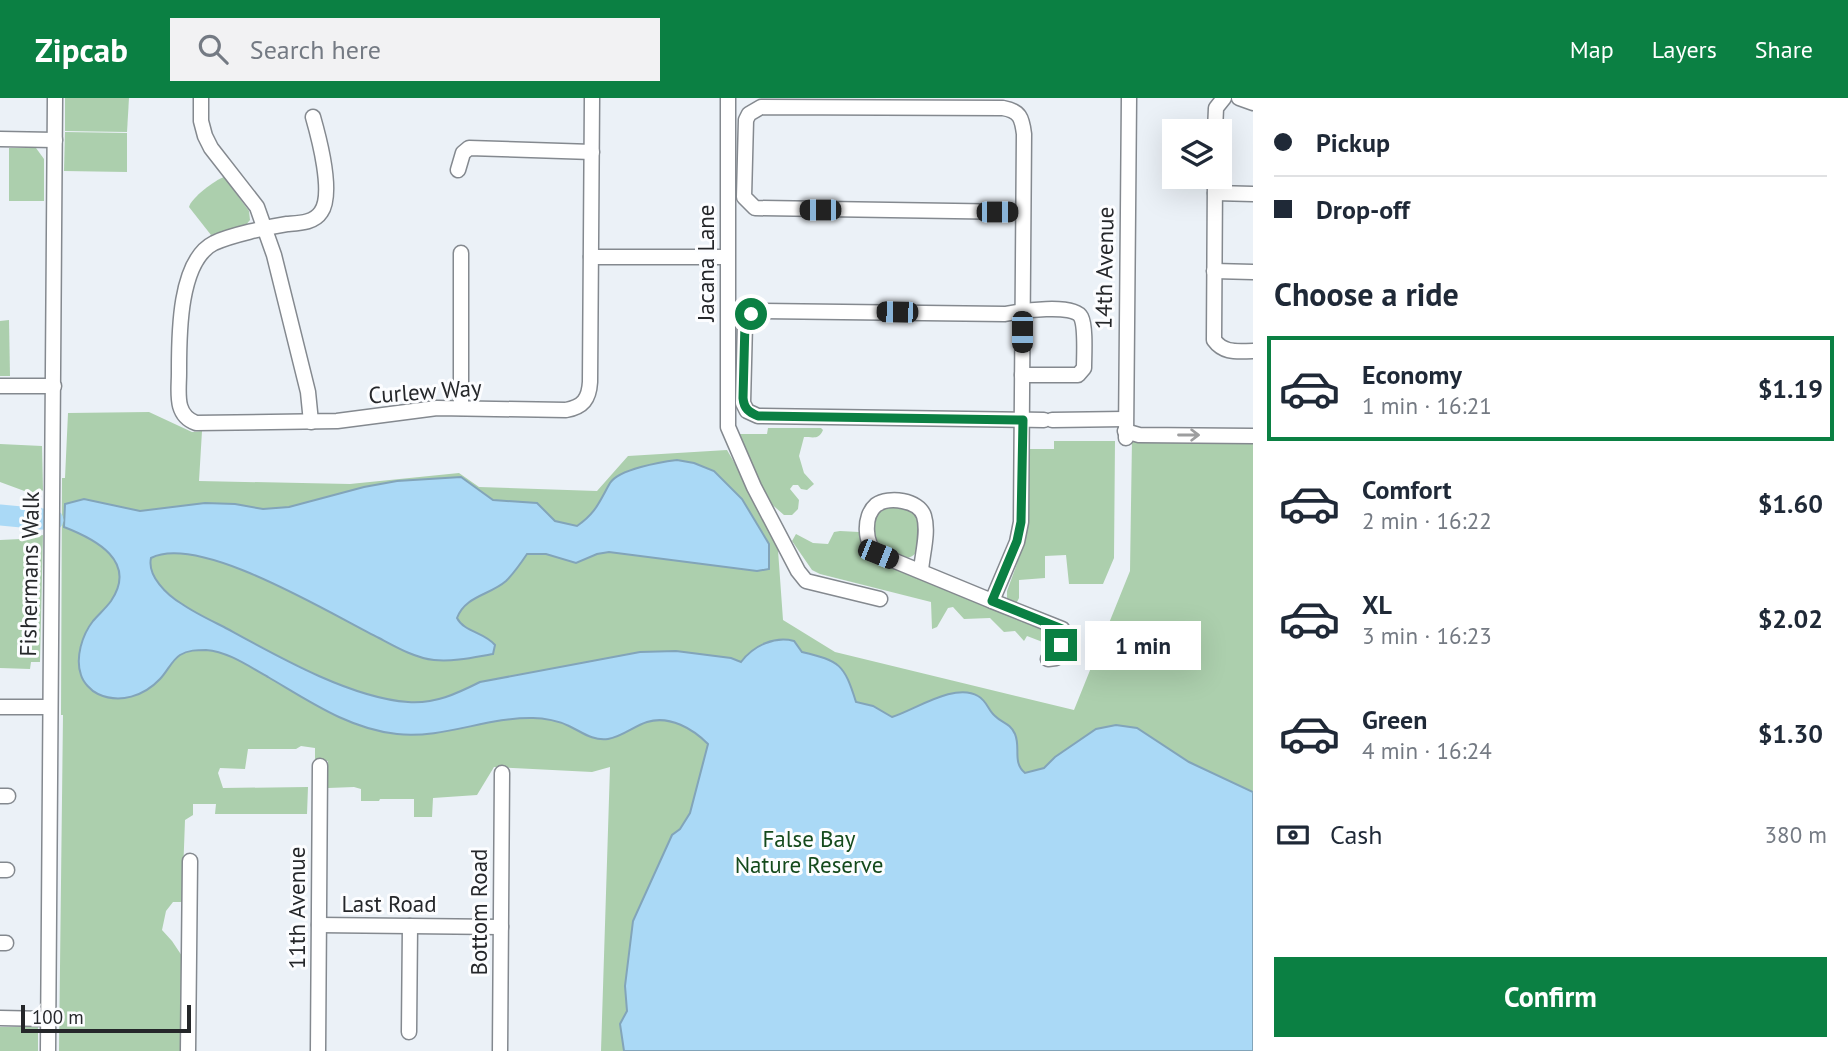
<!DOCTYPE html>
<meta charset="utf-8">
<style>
body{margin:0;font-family:"PT Sans",sans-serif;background:#f2f2f3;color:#1f2937;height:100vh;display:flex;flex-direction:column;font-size:26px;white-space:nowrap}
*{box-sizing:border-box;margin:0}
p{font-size:23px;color:#747a83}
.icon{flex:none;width:38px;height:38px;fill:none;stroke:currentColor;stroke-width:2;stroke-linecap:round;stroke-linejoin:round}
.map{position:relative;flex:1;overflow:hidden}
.panel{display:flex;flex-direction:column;background:#fff;width:595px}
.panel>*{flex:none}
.hud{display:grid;align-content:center;height:154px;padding:0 21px;background:#fff}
.tools{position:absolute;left:1162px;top:21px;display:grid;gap:14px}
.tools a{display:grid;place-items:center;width:70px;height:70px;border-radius:0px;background:#fff;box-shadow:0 7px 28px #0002;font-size:35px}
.scale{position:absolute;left:21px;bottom:18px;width:170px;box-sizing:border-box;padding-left:7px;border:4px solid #25272a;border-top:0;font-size:19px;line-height:24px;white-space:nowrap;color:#25272a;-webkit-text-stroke:5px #fcfdff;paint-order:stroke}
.end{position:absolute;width:32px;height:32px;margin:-16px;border:9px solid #0b8043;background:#fff;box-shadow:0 0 0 4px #fff}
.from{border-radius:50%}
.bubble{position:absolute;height:49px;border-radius:0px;background:#fff;box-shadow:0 7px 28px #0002;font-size:23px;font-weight:700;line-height:49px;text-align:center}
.car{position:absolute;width:21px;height:42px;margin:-21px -10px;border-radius:9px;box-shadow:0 0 5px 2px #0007;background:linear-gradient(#222 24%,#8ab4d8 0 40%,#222 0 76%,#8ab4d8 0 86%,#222 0)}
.hud b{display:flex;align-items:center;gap:24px;height:66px;font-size:26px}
.hud b+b{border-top:2px solid #e0e1e3}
.hud i{width:18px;height:18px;background:#1f2937}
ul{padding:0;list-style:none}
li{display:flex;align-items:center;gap:21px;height:105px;margin:0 14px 10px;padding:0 7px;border:4px solid transparent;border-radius:0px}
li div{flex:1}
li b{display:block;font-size:26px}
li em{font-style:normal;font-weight:700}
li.on{border-color:#0b8043}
li>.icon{width:63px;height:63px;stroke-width:1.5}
h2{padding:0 21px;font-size:32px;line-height:84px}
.pay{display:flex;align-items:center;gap:18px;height:77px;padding:0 21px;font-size:26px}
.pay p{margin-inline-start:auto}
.cta{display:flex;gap:14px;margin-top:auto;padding:14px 21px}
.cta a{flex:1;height:80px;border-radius:0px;background:#0b8043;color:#fff;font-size:28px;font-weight:700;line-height:80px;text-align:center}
header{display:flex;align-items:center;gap:42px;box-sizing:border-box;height:98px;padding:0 35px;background:#0b8043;color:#fff}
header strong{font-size:33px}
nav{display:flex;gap:38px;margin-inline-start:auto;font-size:24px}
.search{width:490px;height:63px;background:#f2f2f3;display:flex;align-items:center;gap:18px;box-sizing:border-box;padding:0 24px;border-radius:0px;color:#747a83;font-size:26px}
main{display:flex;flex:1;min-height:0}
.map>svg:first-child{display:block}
.green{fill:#accfad}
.water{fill:#aad9f6;stroke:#82a4b9;stroke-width:2}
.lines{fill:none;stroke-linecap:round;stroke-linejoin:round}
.river{stroke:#aad9f6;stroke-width:21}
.minor-casing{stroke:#84898f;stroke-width:17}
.minor{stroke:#fff;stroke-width:14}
.oneway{stroke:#9d9e9f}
.route{stroke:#0b8043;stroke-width:9}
.labels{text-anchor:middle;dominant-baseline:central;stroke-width:6;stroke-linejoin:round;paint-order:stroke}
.street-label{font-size:23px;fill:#25272a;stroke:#fcfdff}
.park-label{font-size:23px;fill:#144a1c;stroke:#fcfdff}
</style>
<header>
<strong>Zipcab</strong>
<div class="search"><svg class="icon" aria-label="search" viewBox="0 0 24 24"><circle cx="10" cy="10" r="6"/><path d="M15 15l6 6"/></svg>Search here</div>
<nav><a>Map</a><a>Layers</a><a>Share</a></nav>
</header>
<main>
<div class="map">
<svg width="1253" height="953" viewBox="0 0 1253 953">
<rect width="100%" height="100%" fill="#ebf1f7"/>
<!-- green -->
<g class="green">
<polygon points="65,0 129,0 127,34 65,33"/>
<polygon points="65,34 127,35 127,74 64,73"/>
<polygon points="9,50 36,50 44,61 44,103 9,103"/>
<path d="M224 79 249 113 250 122 245 128 211 137 189 109C191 100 215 82 224 79Z"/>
<polygon points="9,222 10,278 0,278 0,223"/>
<polygon points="149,314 192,334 202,333 199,383 350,386 459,375 479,389 597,393 628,358 727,352 777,438 783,522 835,554 1074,612 1130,473 1132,341 1253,342 1253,953 601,953 610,669 592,674 494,669 477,697 433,700 432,719 414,719 414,701 380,701 379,703 361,703 361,691 354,689 328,690 328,663 315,662 315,650 301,648 296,651 248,651 245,671 220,670 218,675 223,690 308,689 307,716 215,716 216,706 193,706 193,717 185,722 182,804 173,804 166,813 162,832 172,843 184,861 183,953 59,953 63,617 61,617 62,380 65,380 68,315"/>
<path d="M768 330H821L823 332C819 342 813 339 804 339L799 358 804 375 814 386 807 392 801 391 798 387H793L790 391 799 402 798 411 792 417H784L761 397 737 336H767Z"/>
<polygon points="1054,343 1115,343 1114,460 1103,486 1069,486 1066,457 1045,458 1045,480 1019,482 1019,500 1016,506 1010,506 1007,501 1007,493 1026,441 1026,351 1054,351"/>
<polygon points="0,346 42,348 43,392 38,398 0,384"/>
<path d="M888 409H908L921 419C919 438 924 469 895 457 884 453 879 451 873 441L875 417Z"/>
<polygon points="840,433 859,434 863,449 873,459 1035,525 1048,535 1053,548 1027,538 1024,543 1015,533 1004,534 990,520 964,521 953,509 948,510 937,529 932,531 931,504 820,476 812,472 792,443 796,436 813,445 828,446 834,434"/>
<polygon points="43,437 40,564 31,564 30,571 0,570 0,442 21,441"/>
<rect x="0" y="929" width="38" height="24"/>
</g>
<!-- water -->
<path class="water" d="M677 362 694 365 714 373 742 401 769 446V471L757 473 609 454 597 456 576 465 546 456H527C521 465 514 475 506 483 490 497 465 498 457 520 464 534 484 534 495 547L493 556C475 559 454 564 434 562 415 560 396 549 379 540 332 517 200 435 151 460 147 478 167 497 182 506 195 515 210 522 224 529 275 557 350 600 408 604 435 606 456 596 480 584L640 554 676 553 731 560 741 564C754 547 775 538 794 543L802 554C840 563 844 566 856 604L873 608 892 619C915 612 955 584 978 598 987 603 988 612 995 618 1002 625 1010 625 1015 636 1021 650 1012 664 1025 675L1044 670 1055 659 1096 631 1116 627 1137 630 1189 664 1253 694V953H624L620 926 627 913 625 888 633 823 672 737 680 731 690 715 708 646C693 631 670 617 647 624 634 628 622 639 608 641 592 643 582 634 569 628 559 623 544 620 533 620 487 619 443 641 397 636 349 631 309 603 268 579 248 568 229 554 206 552 197 552 188 552 180 557 172 562 167 574 160 581 144 598 120 606 98 596 91 593 83 584 81 577 75 560 82 537 93 523 99 516 106 510 111 503 138 463 95 441 64 429L65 406 84 401 140 413 205 405 235 406 263 411 289 409 364 389 397 383 461 379 493 402 537 405 555 423 577 428C596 415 599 404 610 385 619 371 661 364 677 362Z"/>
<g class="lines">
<!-- river -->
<polyline class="river" points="0,417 53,422"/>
<defs>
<g id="minor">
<polyline points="201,0 201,23 205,38 211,50 257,109 274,157 308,294 311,324"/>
<polyline points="728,0 728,329 754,389 798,473 806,483 880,501"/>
<polyline points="1239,0 1253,5"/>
<path d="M313 19C319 40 334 96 321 114 314 125 299 125 287 126 268 129 231 137 214 145 178 163 179 240 179 275 179 294 174 317 196 325L337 323 437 310 566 312C583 309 589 301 590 284L592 0"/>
<polyline points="1215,33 1216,10 1224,0"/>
<polyline points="0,41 55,42"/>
<polyline points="458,72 463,55 469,50 592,54"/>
<path d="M1215 79 1214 242C1224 256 1238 253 1253 253"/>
<polyline points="1215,95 1253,96"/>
<polyline points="461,155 461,310"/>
<polyline points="591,159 727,159"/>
<polyline points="1214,173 1253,174"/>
<path d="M1022 277H1078L1084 270C1084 258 1086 229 1081 219 1074 205 1020 213 1005 216L761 213 751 216 745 225 743 305 747 313 758 318 1044 322"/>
<polyline points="0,288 54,288"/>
<polyline points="1052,322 1125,321"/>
<polyline points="1125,333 1139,337 1253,338"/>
<polyline points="1126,340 1129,0"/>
<path d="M921 473C922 457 929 434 924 418 919 402 889 398 876 407 863 418 864 447 878 456L992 503 1017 444 1021 424 1024 36C1022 20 1020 13 1003 10L761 9 749 16 746 22 744 99 755 110 1022 114"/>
<polyline points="992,503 1062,531 1061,547 1056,560 1048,561"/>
<polyline points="0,609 50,609"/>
<polyline points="0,698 8,698"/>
<polyline points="0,772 7,772"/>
<polyline points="319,827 501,829"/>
<polyline points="0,845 6,845"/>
<polyline points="0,920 48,921"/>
<polyline points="409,934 410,828"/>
<polyline points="48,953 55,0"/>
<polyline points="188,953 190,763"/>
<polyline points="318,953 320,668"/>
<polyline points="500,953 502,675"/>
</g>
</defs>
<!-- minor casing -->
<use href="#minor" class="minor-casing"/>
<!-- minor -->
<use href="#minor" class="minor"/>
</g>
<!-- one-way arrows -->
<defs><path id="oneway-shaft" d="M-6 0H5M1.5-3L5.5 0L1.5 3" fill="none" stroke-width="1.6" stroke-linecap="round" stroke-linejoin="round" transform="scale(1.75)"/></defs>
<use class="oneway" href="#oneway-shaft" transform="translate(1189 337)"/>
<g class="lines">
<!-- route -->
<path class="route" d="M751 216 745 225 743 300C744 311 749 314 758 318L1023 322 1021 424 1017 443 992 503 1062 531 1061 547"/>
</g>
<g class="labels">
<!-- street labels -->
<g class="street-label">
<text transform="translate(705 165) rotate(-90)">Jacana Lane</text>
<text transform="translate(1104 170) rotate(-89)">14th Avenue</text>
<text transform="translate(425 293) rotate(-4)">Curlew Way</text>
<text transform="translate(29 476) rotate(-89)">Fishermans Walk</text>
<text x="389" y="805">Last Road</text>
<text transform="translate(296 810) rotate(-90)">11th Avenue</text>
<text transform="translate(478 814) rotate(-90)">Bottom Road</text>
</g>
<!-- park labels -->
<g class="park-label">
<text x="809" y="740">False Bay<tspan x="809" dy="26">Nature Reserve</tspan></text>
</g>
</g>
</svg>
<div class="tools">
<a><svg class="icon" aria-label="layers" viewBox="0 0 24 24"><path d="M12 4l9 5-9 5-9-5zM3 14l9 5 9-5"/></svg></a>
</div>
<div class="scale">100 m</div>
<i class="end from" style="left:751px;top:216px"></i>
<i class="end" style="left:1061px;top:547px"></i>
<div class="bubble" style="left:1085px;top:523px;width:116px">1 min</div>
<i class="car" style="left:820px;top:112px;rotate:270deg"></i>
<i class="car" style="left:997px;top:114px;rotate:90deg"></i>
<i class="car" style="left:897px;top:214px;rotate:271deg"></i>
<i class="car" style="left:1022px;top:234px;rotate:180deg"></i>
<i class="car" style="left:878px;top:456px;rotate:112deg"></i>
</div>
<section class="panel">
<div class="hud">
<b><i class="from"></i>Pickup</b>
<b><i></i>Drop-off</b>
</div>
<h2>Choose a ride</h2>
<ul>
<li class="on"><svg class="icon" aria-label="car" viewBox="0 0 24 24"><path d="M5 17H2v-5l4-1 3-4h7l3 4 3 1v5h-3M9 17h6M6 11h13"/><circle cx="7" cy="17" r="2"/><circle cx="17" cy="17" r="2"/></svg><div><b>Economy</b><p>1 min · 16:21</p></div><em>$1.19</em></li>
<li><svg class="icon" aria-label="car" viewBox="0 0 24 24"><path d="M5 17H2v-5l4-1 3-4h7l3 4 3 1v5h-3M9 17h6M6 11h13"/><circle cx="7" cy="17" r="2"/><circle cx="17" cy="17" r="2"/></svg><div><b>Comfort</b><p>2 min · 16:22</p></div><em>$1.60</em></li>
<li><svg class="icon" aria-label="car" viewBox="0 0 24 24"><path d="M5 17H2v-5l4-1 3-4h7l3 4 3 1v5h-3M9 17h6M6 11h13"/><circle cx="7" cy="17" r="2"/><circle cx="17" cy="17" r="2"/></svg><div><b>XL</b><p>3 min · 16:23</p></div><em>$2.02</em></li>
<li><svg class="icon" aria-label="car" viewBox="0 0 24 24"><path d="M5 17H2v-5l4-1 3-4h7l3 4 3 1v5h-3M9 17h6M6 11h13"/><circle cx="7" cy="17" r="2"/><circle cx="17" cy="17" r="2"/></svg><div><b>Green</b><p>4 min · 16:24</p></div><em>$1.30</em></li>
</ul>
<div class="pay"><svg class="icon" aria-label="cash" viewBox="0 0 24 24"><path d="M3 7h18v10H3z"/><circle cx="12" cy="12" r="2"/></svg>Cash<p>380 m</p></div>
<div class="cta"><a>Confirm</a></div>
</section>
</main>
